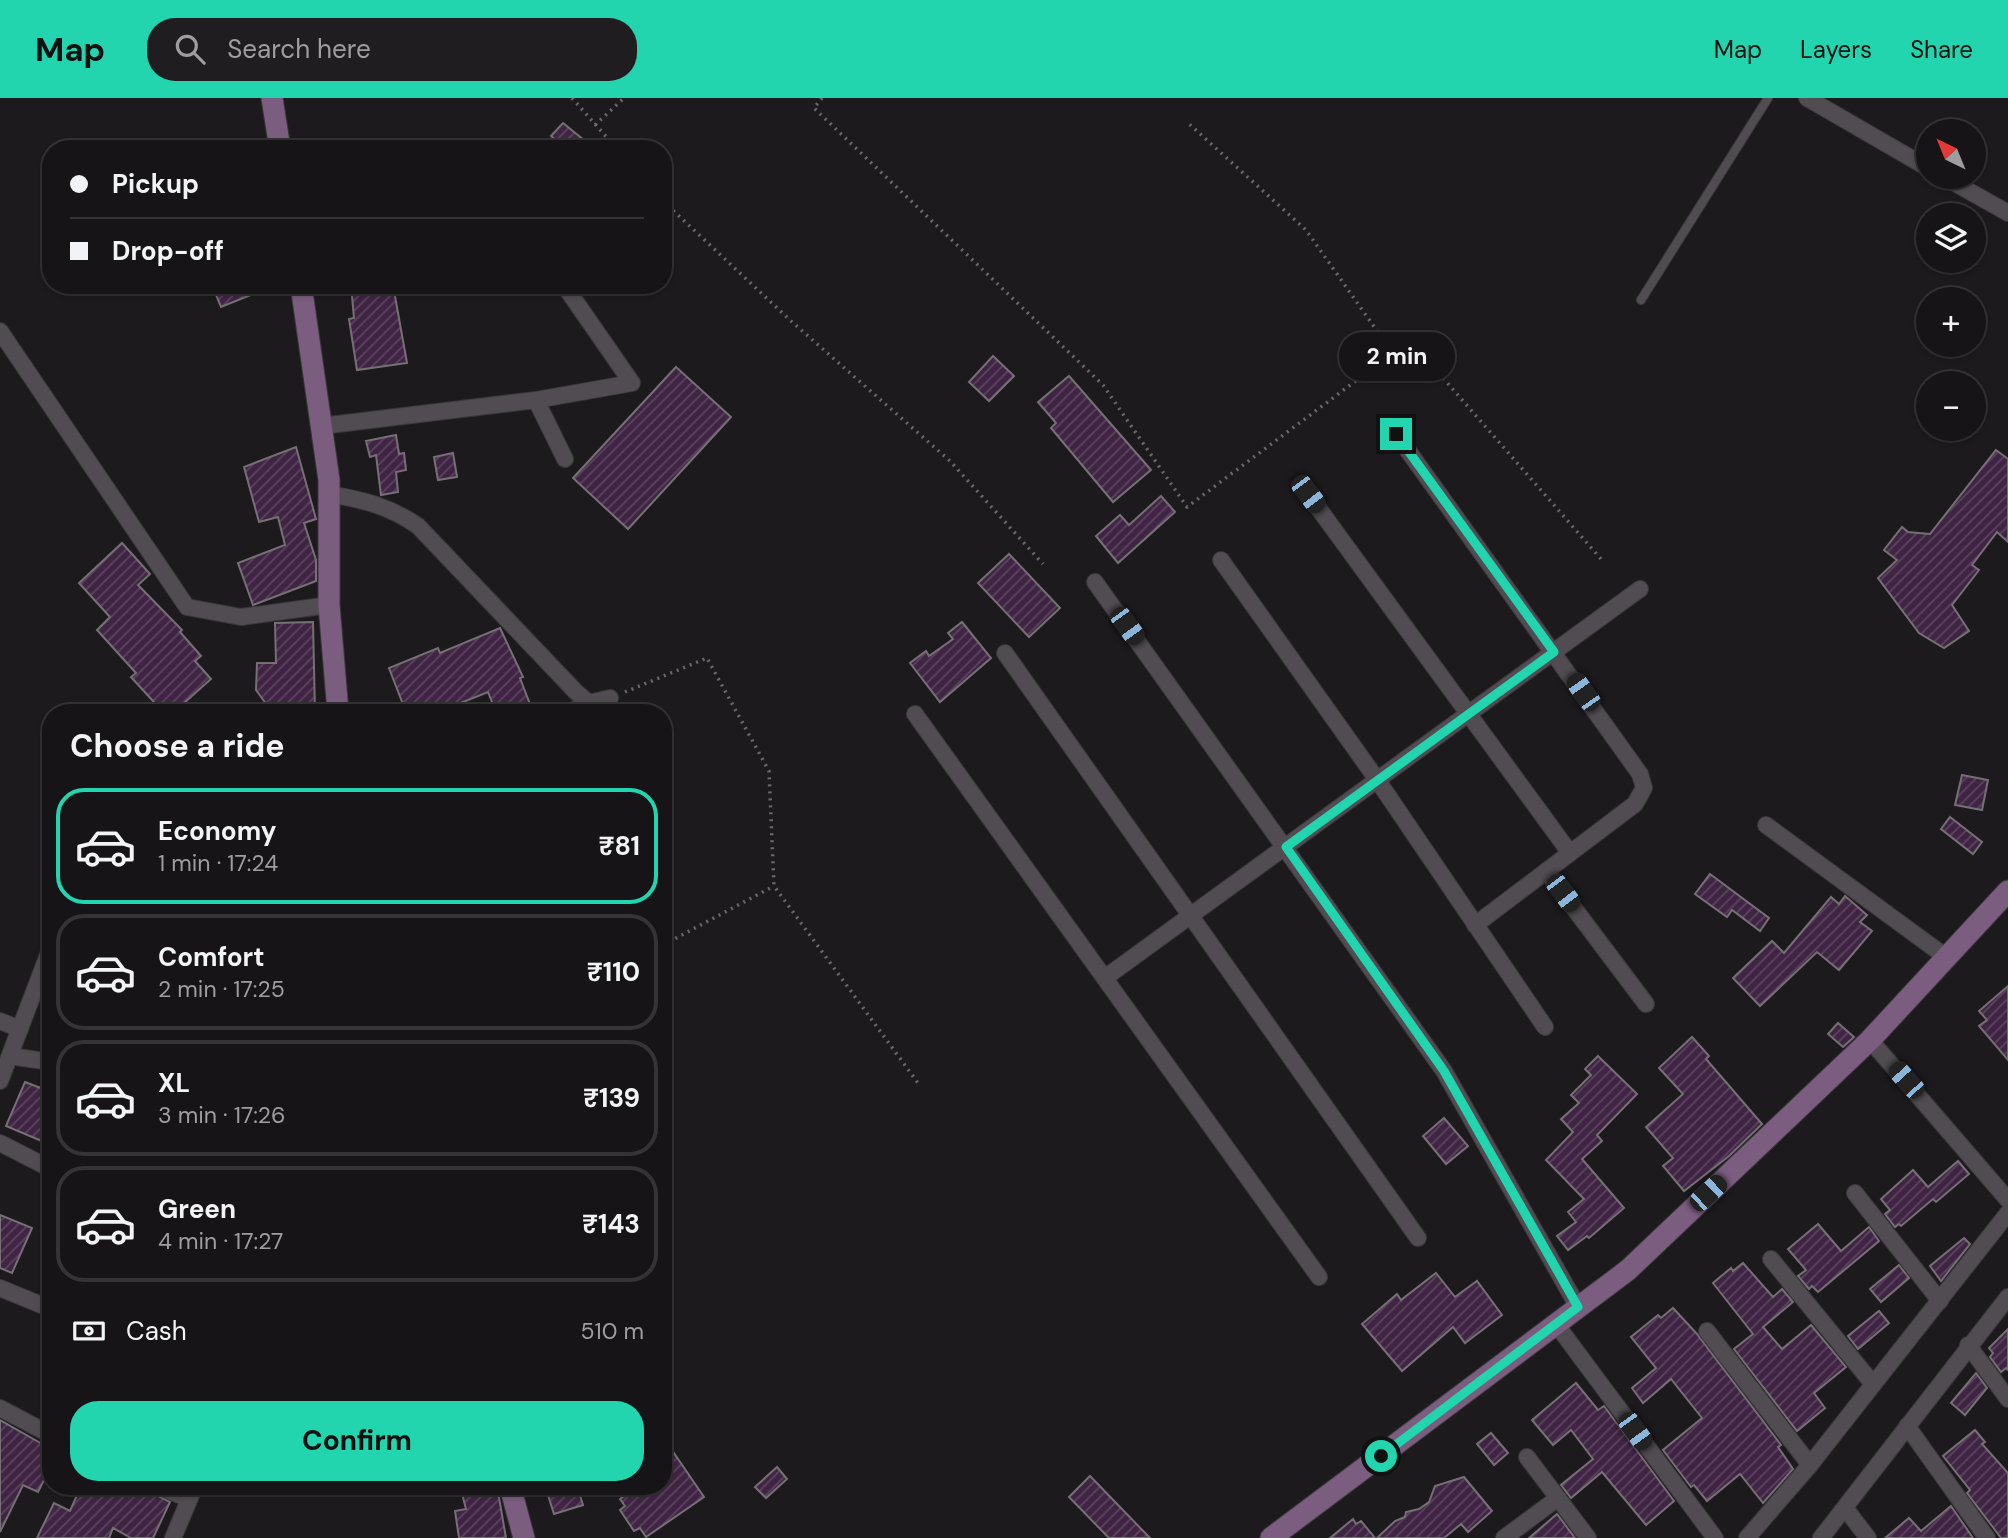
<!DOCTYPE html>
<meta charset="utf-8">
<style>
body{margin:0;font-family:"DM Sans",sans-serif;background:#1f1d1f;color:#f1f3f6;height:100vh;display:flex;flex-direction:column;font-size:26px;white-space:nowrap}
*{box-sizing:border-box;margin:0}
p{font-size:23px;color:#9e9ea1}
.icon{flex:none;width:38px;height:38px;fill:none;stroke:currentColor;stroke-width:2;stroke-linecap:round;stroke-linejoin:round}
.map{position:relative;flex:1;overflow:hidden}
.panel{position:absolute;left:42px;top:606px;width:630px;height:791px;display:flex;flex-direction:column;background:#161416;border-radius:28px;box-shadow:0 2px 5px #0004,0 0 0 2px #353335}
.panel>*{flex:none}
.banner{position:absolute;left:42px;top:42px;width:630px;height:154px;border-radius:28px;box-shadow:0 2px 5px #0004,0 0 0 2px #353335;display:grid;align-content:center;height:154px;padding:0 28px;background:#161416}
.needle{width:46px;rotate:317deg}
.tools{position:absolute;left:1916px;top:21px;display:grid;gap:14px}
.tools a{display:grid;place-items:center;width:70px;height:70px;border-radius:50%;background:#161416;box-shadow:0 2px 5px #0004,0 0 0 2px #353335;font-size:35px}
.end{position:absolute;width:32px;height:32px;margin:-16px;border:9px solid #22d5af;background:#111;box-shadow:0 0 0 4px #111}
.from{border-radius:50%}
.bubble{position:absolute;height:49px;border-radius:24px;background:#161416;box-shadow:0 2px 5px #0004,0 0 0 2px #353335;font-size:23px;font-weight:700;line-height:49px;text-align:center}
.car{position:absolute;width:21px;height:42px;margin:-21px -10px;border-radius:9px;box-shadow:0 0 5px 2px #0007;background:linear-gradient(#222 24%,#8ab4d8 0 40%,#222 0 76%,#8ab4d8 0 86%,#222 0)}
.banner b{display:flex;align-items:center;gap:24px;height:66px;font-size:26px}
.banner b+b{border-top:2px solid #353335}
.banner i{width:18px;height:18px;background:#f1f3f6}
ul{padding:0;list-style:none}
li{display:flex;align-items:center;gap:21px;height:116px;margin:0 14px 10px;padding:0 14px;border:4px solid #353335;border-radius:28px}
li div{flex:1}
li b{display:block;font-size:26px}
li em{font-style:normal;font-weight:700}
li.current{border-color:#22d5af}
li>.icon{width:63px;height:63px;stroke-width:1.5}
h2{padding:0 28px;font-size:32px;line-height:84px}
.pay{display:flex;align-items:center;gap:18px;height:77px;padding:0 28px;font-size:26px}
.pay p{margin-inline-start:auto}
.action{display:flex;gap:14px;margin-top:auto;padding:14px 28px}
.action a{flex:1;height:80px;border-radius:28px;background:#22d5af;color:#111;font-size:28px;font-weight:700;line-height:80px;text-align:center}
header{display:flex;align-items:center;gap:42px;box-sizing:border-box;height:98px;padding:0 35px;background:#22d5af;color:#111}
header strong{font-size:33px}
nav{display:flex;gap:38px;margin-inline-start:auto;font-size:24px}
.search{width:490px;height:63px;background:#1f1d1f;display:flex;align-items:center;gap:18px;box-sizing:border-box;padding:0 24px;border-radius:28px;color:#9e9ea1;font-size:26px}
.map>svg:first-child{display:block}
.building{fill:url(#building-hatch);stroke:#747074;stroke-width:2}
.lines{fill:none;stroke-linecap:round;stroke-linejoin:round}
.service-casing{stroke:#3a383b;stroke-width:10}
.minor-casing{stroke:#3a383b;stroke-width:18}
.secondary-casing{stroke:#3a383b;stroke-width:23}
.path{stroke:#6c696c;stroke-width:3.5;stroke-dasharray:2 5;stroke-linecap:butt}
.service{stroke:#504c51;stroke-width:8}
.minor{stroke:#504c51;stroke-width:16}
.secondary{stroke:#7b5d7f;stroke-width:21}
.route{stroke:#22d5af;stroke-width:9}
</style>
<header>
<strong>Map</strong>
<div class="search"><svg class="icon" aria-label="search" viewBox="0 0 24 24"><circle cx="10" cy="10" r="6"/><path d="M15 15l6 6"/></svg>Search here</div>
<nav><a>Map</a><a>Layers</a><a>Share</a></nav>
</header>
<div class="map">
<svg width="2008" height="1440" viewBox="0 0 2008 1440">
<defs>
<pattern id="building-hatch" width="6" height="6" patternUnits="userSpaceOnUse" patternTransform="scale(1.75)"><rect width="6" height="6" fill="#402444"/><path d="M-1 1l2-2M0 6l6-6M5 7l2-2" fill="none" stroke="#5c445f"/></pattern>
</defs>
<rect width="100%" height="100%" fill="#1d1a1d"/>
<!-- building -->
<g class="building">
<polygon points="563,25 595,51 566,51 551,38"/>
<polygon points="212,187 273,187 273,188 221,209"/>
<polygon points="351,187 393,187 407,265 357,272 349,221 354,220"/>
<polygon points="993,258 1014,278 989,303 969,284"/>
<polygon points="676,269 731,319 628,431 573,380"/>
<polygon points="1069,278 1151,372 1113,404 1051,330 1056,325 1038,304"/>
<polygon points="396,337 399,356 404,355 406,372 396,374 398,394 381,397 376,357 370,359 366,343"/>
<polygon points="296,349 316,421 304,425 316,462 316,483 253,507 238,465 285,447 278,419 259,424 244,369"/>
<polygon points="1996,352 2008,361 2008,444 1997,434 1972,467 1979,472 1952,507 1969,533 1944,550 1919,535 1878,480 1897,462 1884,452 1902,429 1908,434 1930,436"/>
<polygon points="453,355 457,379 438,382 434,359"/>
<polygon points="1161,398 1175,414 1118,465 1096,438 1120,417 1129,427"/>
<polygon points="122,445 150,476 138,487 182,532 180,534 201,558 195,563 211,581 174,614 163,614 131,579 136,575 97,532 110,519 79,485"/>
<polygon points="1009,456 1060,510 1029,539 978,485"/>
<polygon points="313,524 315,614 272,614 256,592 257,565 276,565 275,525"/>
<polygon points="962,524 991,560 940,604 910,565 926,553 929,558 953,541 948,535"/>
<polygon points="500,530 523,579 520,580 533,614 496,614 488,594 438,614 406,614 389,570 438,550 440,555"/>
<polygon points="1962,677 1988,682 1982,712 1955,707"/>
<polygon points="1950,719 1982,744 1973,756 1941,731"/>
<polygon points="1710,776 1769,820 1760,833 1732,812 1727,819 1695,796"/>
<polygon points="1845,798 1867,817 1860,824 1872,833 1839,872 1817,854 1760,908 1733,880 1772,843 1784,855 1831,799 1839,806"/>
<polygon points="2008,888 2008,962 1979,928 1987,922 1979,913"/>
<polygon points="1838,925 1854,939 1843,949 1828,936"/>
<polygon points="1692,939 1709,958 1706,961 1762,1026 1729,1058 1684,1093 1663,1068 1673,1060 1646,1029 1683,996 1659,970"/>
<polygon points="1598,958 1637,996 1597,1037 1602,1043 1582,1061 1624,1110 1589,1140 1587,1138 1568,1152 1557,1138 1576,1124 1568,1114 1584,1101 1546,1062 1573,1034 1561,1021 1579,1005 1571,997 1591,977 1585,971"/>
<polygon points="25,984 51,994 51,1047 6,1028"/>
<polygon points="1444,1020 1468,1048 1446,1066 1423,1038"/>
<polygon points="1958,1063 1969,1076 1936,1104 1933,1101 1901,1128 1899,1126 1895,1129 1885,1116 1890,1112 1881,1101 1913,1072 1928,1089"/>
<polygon points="0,1117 32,1130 12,1175 0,1170"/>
<polygon points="1818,1126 1841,1153 1869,1129 1879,1143 1818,1194 1812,1188 1809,1191 1798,1178 1806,1172 1788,1151"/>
<polygon points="1964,1140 1970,1146 1941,1183 1930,1168"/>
<polygon points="1743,1165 1773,1199 1782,1191 1793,1204 1763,1229 1782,1251 1811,1227 1846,1269 1814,1295 1825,1310 1797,1333 1734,1251 1753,1236 1713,1185 1731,1170 1733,1173"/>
<polygon points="1899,1167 1909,1180 1881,1204 1870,1191"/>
<polygon points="1436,1175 1455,1199 1477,1183 1502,1217 1465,1245 1453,1229 1402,1273 1362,1226 1397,1196 1401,1202"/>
<polygon points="1673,1210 1697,1236 1781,1347 1778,1349 1793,1371 1763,1405 1740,1376 1707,1403 1694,1387 1691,1389 1663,1352 1702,1320 1671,1281 1643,1305 1632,1290 1656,1270 1631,1239 1658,1217 1661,1220"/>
<polygon points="1879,1213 1889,1225 1858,1251 1848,1238"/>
<polygon points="2008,1231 2008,1272 2006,1270 2001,1274 1990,1259 1993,1255 1989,1250"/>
<polygon points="1976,1275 1987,1290 1965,1317 1951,1305"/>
<polygon points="1576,1285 1598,1312 1604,1308 1674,1403 1646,1427 1602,1374 1571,1400 1561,1387 1593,1361 1571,1332 1553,1347 1532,1322"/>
<polygon points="0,1322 51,1351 51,1368 38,1394 23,1387 0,1434"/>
<polygon points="1975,1332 1985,1344 1982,1346 2008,1375 2008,1440 2001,1440 1992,1428 1967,1395 1970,1392 1943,1358"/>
<polygon points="1491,1335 1508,1355 1494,1367 1477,1346"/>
<polygon points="663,1339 704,1399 646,1439 640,1430 634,1433 620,1412 625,1408 620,1401 640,1388 663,1388"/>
<polygon points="777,1369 787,1381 766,1400 755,1389"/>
<polygon points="1090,1378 1150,1440 1109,1440 1069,1399"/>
<polygon points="1464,1379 1492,1413 1468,1434 1461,1426 1444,1440 1377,1440 1395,1423 1405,1419 1406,1414 1419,1411 1429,1404 1435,1388"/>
<polygon points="81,1388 139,1388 170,1404 153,1440 131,1440 113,1430 109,1440 37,1440 54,1405 70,1413"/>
<polygon points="460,1388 497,1388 506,1440 459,1440 455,1413 466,1411"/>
<polygon points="545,1388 577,1388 583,1407 554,1416"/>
<polygon points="1951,1408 1973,1440 1885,1440 1909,1420 1921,1433"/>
<polygon points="1557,1416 1575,1440 1529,1440"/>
<polygon points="1353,1421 1356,1426 1361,1423 1375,1440 1330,1440"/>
</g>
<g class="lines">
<defs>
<polyline id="service" points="1641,202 1768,0"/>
<g id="minor">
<polyline points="1807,0 1928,70"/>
<polyline points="1944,79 2008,115"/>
<polyline points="0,233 187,509 241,519 329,507"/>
<polyline points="536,302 632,285 564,187"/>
<polyline points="321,328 536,302 565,361"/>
<polyline points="1396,336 1640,676 1644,690 1635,706 1475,827"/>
<path d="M329 396C364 402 389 408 418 428L576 594 589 605 610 600"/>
<polyline points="1308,396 1570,755"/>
<polyline points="1221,462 1378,683 1545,929"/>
<polyline points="1095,484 1444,973 1578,1209"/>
<polyline points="1005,555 1418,1140"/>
<polyline points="570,614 589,605"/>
<polyline points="915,616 1319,1179"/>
<polyline points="1766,727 1946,859"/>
<polyline points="1546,773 1646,906"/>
<polyline points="1106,879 1640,491"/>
<polyline points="0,923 20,931"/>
<polyline points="1870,942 2008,1102"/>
<polyline points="10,958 51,964"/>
<polyline points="0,983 51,849"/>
<polyline points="0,1045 51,1071"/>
<polyline points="1855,1095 1940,1203"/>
<polyline points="1771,1161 1873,1286"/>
<polyline points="0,1190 51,1211"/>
<polyline points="1556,1226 1715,1440"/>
<polyline points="1707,1233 1810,1367"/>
<polyline points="1968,1247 2008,1301"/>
<polyline points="0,1310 51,1337"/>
<polyline points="1907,1328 1987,1440"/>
<polyline points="1527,1359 1588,1440"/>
<polyline points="158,1388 189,1401"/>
<polyline points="1845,1410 1868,1440"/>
<polyline points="173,1440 195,1388"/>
<polyline points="1504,1440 1558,1400"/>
<polyline points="1747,1440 1810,1367 2008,1115"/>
<polyline points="1821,1440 2008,1199"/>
</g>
<g id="secondary">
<polyline points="272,0 280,51"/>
<polyline points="301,187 329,382 329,507 338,614"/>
<polyline points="510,1388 524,1440"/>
<polyline points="1271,1440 1628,1172 1870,942 2008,793"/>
</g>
</defs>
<!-- service casing -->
<use href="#service" class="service-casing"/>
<!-- minor casing -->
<use href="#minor" class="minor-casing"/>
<!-- secondary casing -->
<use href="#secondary" class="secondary-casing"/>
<!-- path -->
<g class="path">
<polyline points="572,0 617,51"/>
<polyline points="822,0 814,10 1103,287 1187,409 1377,267 1382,240 1306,132 1187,24"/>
<polyline points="595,27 624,0"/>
<polyline points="663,103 791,223 950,363 1043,466"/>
<polyline points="1377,267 1436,272 1601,461"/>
<polyline points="625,594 707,560 769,673 774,788 918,985"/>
<polyline points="663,847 774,788"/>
</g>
<!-- service -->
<use href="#service" class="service"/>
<!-- minor -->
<use href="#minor" class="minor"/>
<!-- secondary -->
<use href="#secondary" class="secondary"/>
</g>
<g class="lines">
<!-- route -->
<polyline class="route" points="1381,1358 1578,1209 1444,973 1286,749 1554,554 1396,336"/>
</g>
</svg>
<div class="tools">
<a><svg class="needle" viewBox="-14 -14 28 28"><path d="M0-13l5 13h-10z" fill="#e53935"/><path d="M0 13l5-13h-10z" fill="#9e9ea1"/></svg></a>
<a><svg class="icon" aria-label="layers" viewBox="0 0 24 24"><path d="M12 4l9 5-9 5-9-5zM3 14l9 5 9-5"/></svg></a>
<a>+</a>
<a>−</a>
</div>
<i class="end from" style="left:1381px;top:1358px"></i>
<i class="end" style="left:1396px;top:336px"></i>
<div class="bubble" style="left:1339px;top:234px;width:116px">2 min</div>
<i class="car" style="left:1308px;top:396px;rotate:143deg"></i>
<i class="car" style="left:1127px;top:528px;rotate:144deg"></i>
<i class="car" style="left:1583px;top:594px;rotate:325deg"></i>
<i class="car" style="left:1563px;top:795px;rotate:143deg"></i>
<i class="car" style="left:1906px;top:982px;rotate:318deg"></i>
<i class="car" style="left:1708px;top:1095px;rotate:47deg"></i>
<i class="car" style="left:1635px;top:1333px;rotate:144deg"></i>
<div class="banner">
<b><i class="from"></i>Pickup</b>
<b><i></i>Drop-off</b>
</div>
<section class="panel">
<h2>Choose a ride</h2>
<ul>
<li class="current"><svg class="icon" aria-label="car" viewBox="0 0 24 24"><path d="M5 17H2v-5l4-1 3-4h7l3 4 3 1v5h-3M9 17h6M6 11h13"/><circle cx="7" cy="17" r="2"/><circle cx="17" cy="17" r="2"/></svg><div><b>Economy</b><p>1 min · 17:24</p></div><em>₹81</em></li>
<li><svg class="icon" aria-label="car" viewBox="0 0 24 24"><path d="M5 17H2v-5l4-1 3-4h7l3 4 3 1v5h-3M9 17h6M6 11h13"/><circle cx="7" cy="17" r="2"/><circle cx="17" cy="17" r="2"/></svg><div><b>Comfort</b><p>2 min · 17:25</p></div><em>₹110</em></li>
<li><svg class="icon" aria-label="car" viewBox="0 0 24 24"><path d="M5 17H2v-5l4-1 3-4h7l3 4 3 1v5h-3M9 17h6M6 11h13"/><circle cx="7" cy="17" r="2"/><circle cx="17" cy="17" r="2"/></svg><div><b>XL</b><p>3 min · 17:26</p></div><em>₹139</em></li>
<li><svg class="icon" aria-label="car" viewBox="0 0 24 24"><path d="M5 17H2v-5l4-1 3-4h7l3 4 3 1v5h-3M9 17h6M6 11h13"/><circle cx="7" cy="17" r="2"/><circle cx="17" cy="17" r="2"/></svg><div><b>Green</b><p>4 min · 17:27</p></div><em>₹143</em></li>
</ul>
<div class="pay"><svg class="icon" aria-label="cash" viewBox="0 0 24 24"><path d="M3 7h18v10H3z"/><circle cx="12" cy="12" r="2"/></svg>Cash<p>510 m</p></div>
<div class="action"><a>Confirm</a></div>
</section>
</div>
